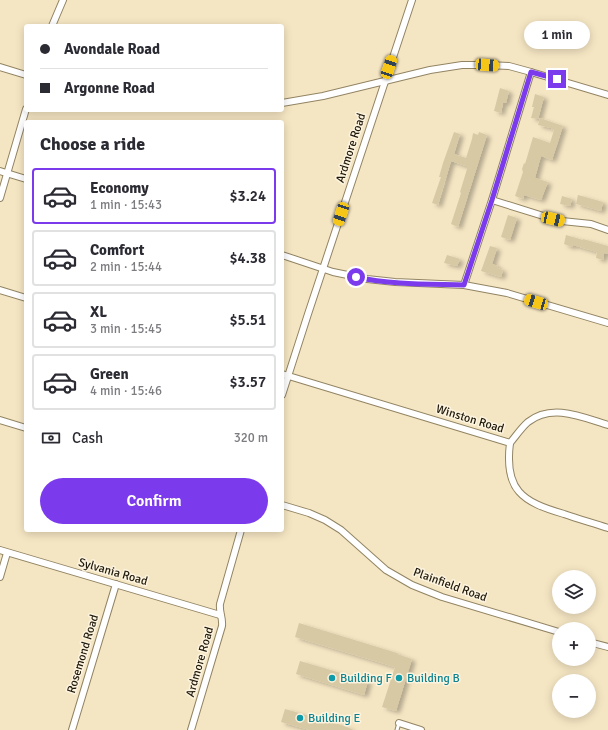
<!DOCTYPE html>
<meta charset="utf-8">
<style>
body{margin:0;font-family:Signika,sans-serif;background:#f2f2f3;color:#2b2b33;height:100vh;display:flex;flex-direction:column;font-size:15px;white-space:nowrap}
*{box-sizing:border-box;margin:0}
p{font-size:13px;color:#7c7c81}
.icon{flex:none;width:22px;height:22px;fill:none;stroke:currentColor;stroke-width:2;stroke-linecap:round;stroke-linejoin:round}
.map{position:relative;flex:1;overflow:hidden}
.drawer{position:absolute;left:24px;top:120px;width:260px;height:412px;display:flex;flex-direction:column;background:#fff;border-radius:4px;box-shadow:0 2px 10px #0003}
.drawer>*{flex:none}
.banner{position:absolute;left:24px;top:24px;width:260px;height:88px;border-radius:4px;box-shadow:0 2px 10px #0003;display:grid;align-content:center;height:88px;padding:0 16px;background:#fff}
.fabs{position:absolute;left:552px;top:570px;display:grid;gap:8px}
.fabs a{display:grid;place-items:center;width:44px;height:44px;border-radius:50%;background:#fff;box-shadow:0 2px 10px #0003;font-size:20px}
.end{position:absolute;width:18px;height:18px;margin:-9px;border:5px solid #7c3aed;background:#fff;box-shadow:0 0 0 2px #fff}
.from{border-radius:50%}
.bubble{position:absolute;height:28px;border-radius:14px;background:#fff;box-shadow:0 2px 10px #0003;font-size:13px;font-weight:600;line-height:28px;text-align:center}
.car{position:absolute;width:12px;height:24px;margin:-12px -6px;border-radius:5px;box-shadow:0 0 3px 1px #0007;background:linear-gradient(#f5c518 24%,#345 0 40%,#f5c518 0 76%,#345 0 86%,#f5c518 0)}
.banner b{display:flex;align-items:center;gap:14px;height:38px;font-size:15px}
.banner b+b{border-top:1px solid #e1e1e2}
.banner i{width:10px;height:10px;background:#2b2b33}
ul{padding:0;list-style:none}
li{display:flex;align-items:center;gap:12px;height:56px;margin:0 8px 6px;padding:0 8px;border:2px solid #e1e1e2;border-radius:4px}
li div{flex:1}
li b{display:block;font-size:15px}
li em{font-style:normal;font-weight:600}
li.on{border-color:#7c3aed}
li>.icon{width:36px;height:36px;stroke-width:1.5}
h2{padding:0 16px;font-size:18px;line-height:48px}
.pay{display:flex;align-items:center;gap:10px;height:44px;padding:0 16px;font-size:15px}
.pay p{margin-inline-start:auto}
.action{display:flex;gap:8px;margin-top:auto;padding:8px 16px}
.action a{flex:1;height:46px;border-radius:24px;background:#7c3aed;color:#fff;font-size:16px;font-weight:600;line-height:46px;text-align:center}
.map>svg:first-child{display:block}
.building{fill:#d8c9a5;filter:url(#shadow)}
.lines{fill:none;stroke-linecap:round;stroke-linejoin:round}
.lane-casing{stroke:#928463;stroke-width:5}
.street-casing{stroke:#928463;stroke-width:8}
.lane{stroke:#fff;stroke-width:3}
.street{stroke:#fff;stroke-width:6}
.route{stroke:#7c3aed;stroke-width:5}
.culture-dot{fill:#0f9aa8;stroke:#fdf4df;stroke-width:1.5}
.labels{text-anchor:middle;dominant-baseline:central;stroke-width:3;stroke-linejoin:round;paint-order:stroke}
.street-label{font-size:12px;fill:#1f190c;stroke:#fdf4df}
.culture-label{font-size:12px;fill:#0d838f;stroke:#fdf4df;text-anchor:start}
</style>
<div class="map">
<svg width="608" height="730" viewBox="0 0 608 730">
<defs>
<filter id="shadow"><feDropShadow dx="4" dy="2.5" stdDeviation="2" flood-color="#0004"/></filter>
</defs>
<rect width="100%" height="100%" fill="#f5e6c3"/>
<!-- building -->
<g class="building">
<polygon points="500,88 509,91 506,103 503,103 501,113 494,111"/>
<polygon points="535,94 544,97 538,119 531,118 534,107 532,107"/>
<polygon points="540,118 563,126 552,160 541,156 535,178 548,182 541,200 524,195 523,199 515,196 523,172 522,169 524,163 525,164 533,137 550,143 554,130 551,129 551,128 538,125"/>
<polygon points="454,132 460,134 454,154 466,158 472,139 473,133 478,135 479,132 487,135 458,227 451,224 461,193 460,192 467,169 466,168 466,166 451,161 438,205 432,203 441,177 439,177 443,163"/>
<polygon points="578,195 603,202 601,211 576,204"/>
<polygon points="562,196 572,199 570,206 560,204"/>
<polygon points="508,215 517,218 510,240 501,237"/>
<polygon points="566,235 583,240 583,239 608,246 608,254 604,253 603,260 596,258 597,252 573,245 572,247 564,244"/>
<polygon points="490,246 497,248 492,264 498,266 497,268 503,270 501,277 481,271"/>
<polygon points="447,255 460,259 457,266 444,263"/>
<polygon points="299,623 397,653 397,654 412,659 396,711 382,707 395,667 295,637"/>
<polygon points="300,661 368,681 364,695 296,674"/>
<polygon points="285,709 338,724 352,729 352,730 310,730 281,722"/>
</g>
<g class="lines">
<defs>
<polyline id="lane" points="397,730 399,723"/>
<g id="street">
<polyline points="52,26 63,0"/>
<polyline points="0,67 26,75"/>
<polyline points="282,103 323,96 430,70 462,65 487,65 509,66 531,72 608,95"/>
<polyline points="0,171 26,179"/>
<polyline points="0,198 26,109"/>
<polyline points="492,200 553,219 562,221 591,224 608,230"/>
<polyline points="282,255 333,272 367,279 395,282 464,285 507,293 608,323"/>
<polyline points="464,285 492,200 531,72"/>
<polyline points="0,290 26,298"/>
<path d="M282 374 510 443C504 490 522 502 564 514 578 519 593 523 608 528"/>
<polyline points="282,395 308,314 412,0"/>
<polyline points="0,420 26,428"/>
<path d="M510 443C516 436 521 428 528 422 552 403 582 417 608 425"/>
<polyline points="282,505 309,513 325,520 341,530 386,570 412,585 442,597 559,632"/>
<polyline points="0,550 220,615"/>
<polyline points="0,577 7,553"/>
<polyline points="589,642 608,647"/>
<polyline points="399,723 421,730"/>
<polyline points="72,730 116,584"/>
<path d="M191 730 222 626C223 618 219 612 220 604L241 530"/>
</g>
</defs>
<!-- lane casing -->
<use href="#lane" class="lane-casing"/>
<!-- street casing -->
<use href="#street" class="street-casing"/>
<!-- lane -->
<use href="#lane" class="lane"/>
<!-- street -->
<use href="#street" class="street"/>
</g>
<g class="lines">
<!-- route -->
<path class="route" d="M356 277C392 285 428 284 464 285L492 200 531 72 557 79"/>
</g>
<!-- markers -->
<g class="culture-dot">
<circle cx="332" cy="678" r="4"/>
<circle cx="399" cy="678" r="4"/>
<circle cx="300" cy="718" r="4"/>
</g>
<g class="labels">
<!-- street labels -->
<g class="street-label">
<text transform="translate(351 148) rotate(-72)">Ardmore Road</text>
<text transform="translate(470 419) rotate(17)">Winston Road</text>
<text transform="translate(113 572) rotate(16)">Sylvania Road</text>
<text transform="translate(450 585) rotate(20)">Plainfield Road</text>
<text transform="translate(83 654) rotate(-73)">Rosemond Road</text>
<text transform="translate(200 662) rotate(-74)">Ardmore Road</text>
</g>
<!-- culture labels -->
<g class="culture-label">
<text x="340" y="678">Building F</text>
<text x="407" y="678">Building B</text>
<text x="308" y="718">Building E</text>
</g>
</g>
</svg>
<div class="fabs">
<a><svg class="icon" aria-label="layers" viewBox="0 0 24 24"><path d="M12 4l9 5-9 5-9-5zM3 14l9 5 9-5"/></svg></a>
<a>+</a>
<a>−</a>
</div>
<i class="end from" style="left:356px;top:277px"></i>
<i class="end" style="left:557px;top:79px"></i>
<div class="bubble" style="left:524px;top:21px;width:66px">1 min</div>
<i class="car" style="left:487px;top:65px;rotate:94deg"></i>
<i class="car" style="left:389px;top:67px;rotate:19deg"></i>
<i class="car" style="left:341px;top:214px;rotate:198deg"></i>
<i class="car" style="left:553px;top:219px;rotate:103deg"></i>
<i class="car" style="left:536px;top:302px;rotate:287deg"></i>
<div class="banner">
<b><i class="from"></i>Avondale Road</b>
<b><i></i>Argonne Road</b>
</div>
<section class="drawer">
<h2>Choose a ride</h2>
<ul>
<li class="on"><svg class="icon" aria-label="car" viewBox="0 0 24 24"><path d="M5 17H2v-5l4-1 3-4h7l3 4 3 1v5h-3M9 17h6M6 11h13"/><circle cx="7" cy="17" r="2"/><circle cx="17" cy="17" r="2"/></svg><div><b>Economy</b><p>1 min · 15:43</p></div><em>$3.24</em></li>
<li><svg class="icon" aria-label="car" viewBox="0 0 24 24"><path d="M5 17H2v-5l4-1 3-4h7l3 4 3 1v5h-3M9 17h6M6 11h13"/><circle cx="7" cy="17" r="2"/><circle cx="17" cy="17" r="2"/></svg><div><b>Comfort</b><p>2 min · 15:44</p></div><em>$4.38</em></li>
<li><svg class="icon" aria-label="car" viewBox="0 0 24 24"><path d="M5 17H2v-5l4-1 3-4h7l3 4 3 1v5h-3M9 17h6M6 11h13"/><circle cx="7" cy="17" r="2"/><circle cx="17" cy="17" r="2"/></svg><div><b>XL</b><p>3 min · 15:45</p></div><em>$5.51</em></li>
<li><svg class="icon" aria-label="car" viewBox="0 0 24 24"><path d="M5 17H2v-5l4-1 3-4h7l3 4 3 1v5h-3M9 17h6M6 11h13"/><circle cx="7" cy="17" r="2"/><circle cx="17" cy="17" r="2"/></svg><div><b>Green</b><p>4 min · 15:46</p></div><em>$3.57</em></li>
</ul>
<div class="pay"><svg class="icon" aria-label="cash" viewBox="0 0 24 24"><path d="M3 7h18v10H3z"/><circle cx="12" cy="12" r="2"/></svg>Cash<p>320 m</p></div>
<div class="action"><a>Confirm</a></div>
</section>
</div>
